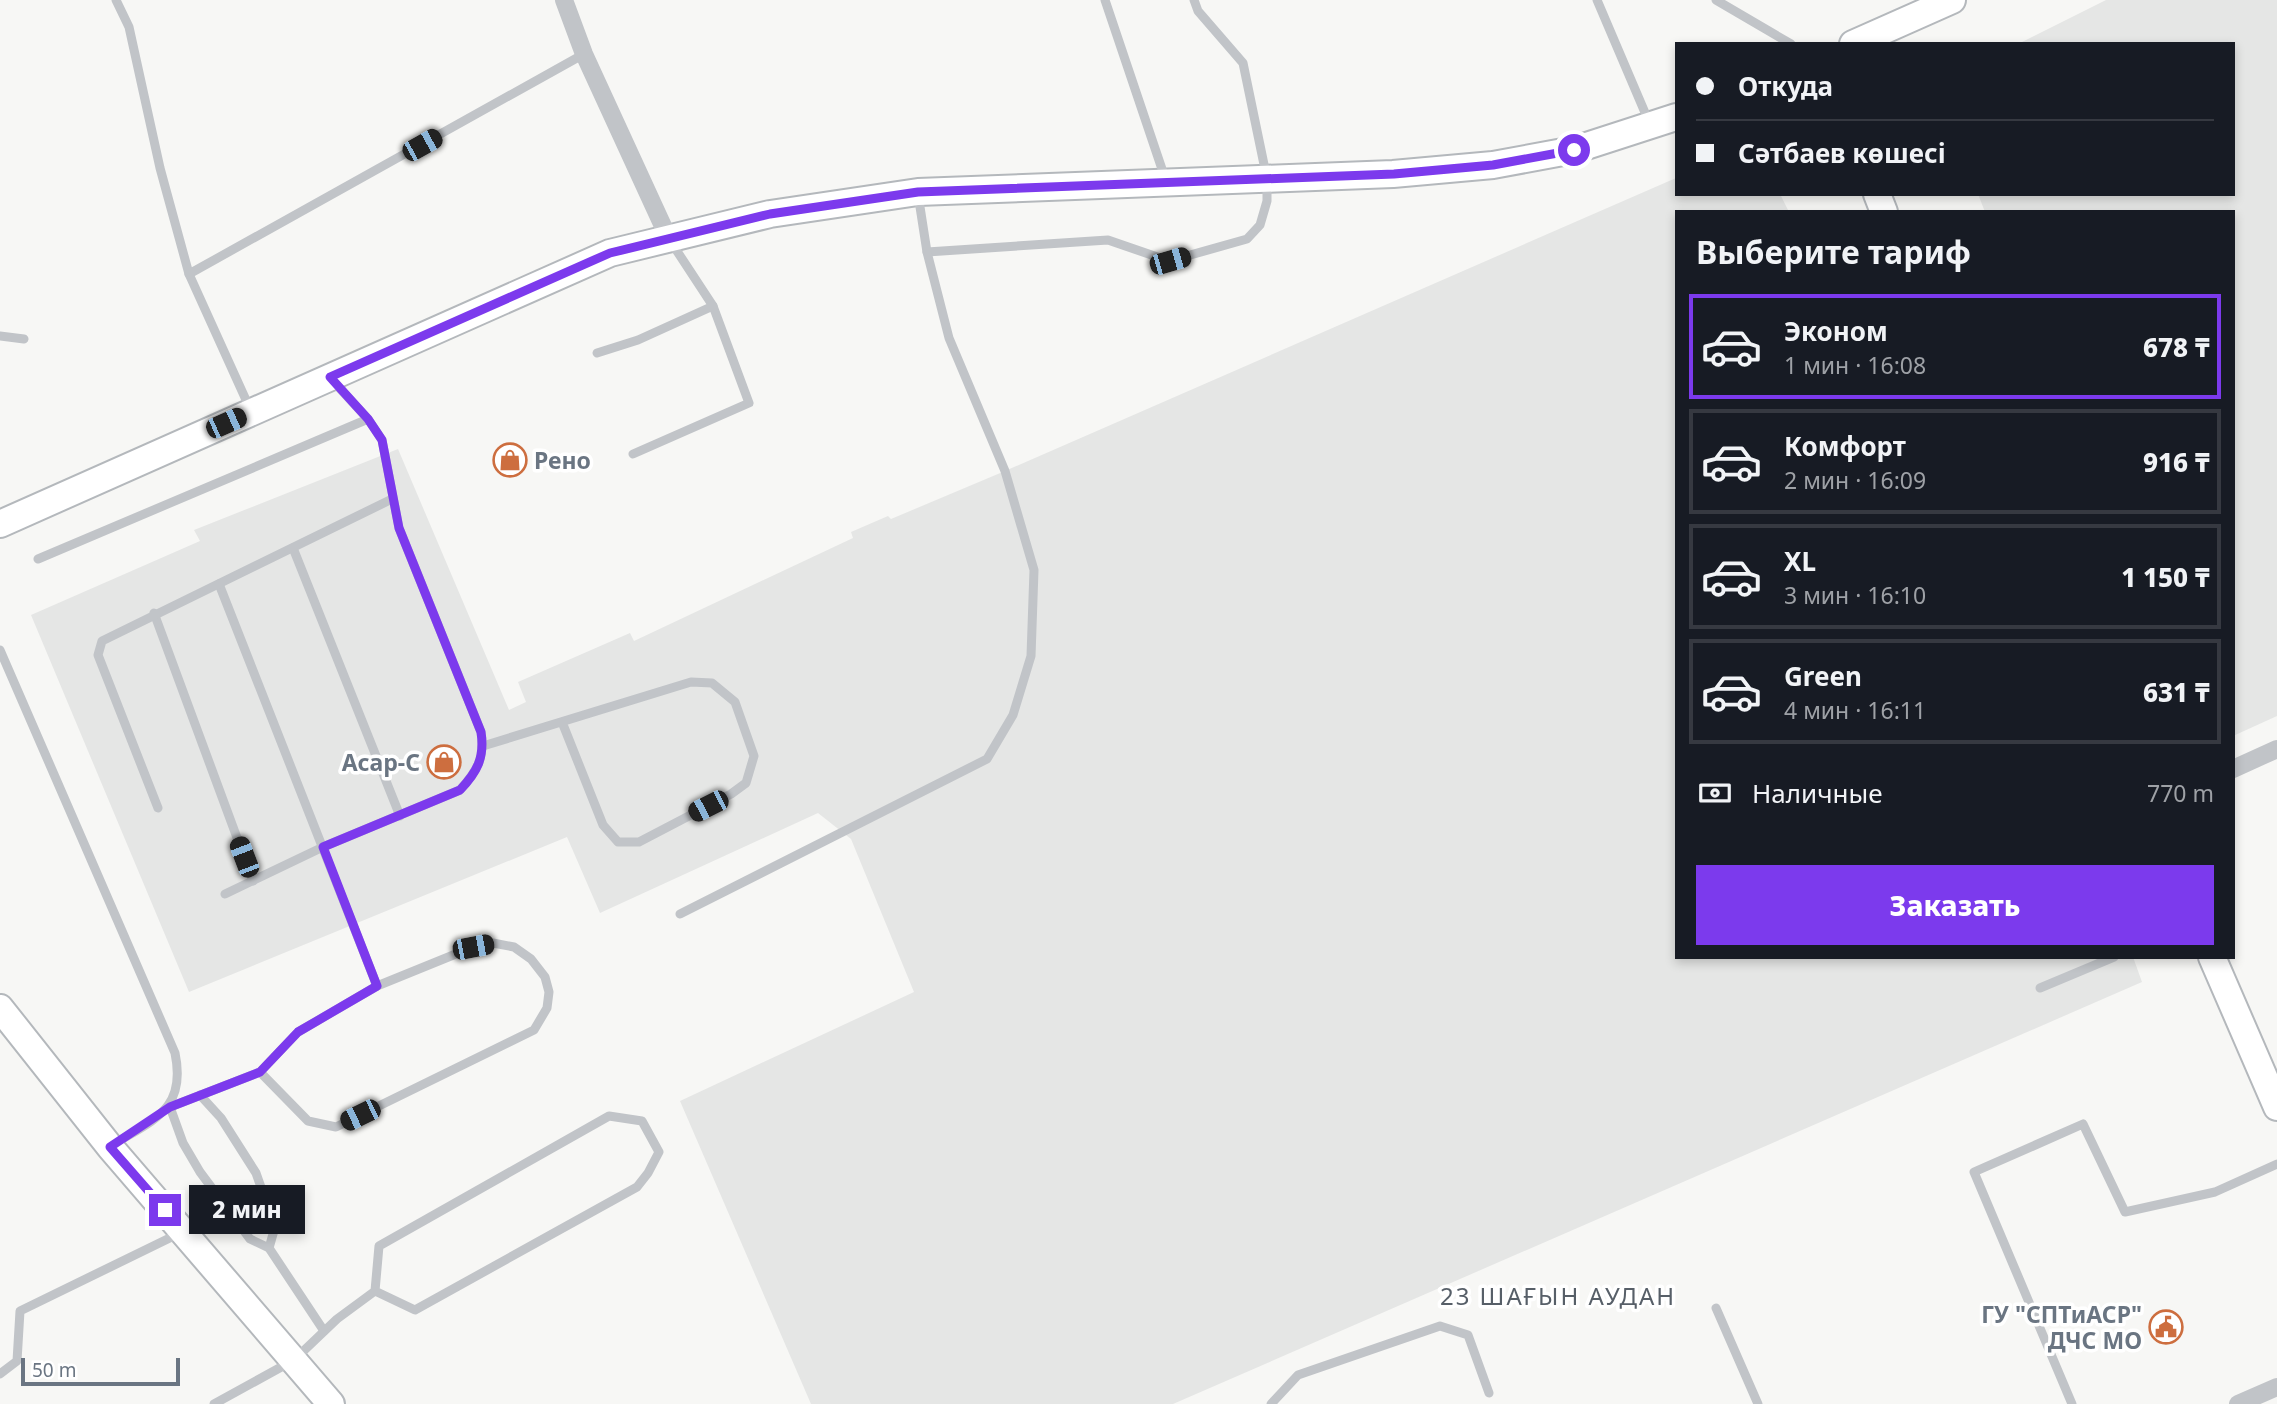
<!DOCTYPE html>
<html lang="ru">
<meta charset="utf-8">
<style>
body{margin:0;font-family:"Noto Sans",sans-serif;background:#242831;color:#f1f3f6;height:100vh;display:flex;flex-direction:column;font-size:26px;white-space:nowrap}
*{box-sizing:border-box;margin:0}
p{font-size:23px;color:#9ea1a6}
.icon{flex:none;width:38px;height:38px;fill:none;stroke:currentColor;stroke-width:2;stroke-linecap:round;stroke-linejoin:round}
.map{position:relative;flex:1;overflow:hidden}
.side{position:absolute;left:1675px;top:210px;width:560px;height:749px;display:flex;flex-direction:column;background:#171b24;border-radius:0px;box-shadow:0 4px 10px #0003}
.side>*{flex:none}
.guide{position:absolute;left:1675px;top:42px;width:560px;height:154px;border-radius:0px;box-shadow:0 4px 10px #0003;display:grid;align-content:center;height:154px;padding:0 21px;background:#171b24}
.scale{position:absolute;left:21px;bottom:18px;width:159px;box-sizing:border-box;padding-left:7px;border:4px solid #6a7582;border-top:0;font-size:19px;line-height:24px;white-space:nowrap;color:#6a7582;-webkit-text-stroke:5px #fff;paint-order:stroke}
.end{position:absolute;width:32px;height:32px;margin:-16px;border:9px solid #7c3aed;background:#fff;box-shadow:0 0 0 4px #fff}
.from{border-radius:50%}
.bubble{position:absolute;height:49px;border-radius:0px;background:#171b24;box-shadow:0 4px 10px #0003;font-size:23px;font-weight:800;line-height:49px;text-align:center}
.car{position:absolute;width:21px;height:42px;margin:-21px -10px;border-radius:9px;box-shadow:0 0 5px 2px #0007;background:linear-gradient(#222 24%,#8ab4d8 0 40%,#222 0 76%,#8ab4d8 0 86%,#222 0)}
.guide b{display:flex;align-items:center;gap:24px;height:66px;font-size:26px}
.guide b+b{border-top:2px solid #363941}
.guide i{width:18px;height:18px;background:#f1f3f6}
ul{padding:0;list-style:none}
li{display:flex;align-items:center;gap:21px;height:105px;margin:0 14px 10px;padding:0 7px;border:4px solid #363941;border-radius:0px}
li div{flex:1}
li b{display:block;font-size:26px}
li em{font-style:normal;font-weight:800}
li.current{border-color:#7c3aed}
li>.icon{width:63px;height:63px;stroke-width:1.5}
h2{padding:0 21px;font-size:32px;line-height:84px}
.pay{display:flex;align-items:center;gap:18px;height:77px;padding:0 21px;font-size:26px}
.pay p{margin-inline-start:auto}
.action{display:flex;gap:14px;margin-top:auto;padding:14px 21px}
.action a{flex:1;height:80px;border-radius:0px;background:#7c3aed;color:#fff;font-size:28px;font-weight:800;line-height:80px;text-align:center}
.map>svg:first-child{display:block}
.built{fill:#e5e6e5}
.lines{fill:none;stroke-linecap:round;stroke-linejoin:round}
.secondary-casing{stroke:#b4b8bc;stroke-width:30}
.lane{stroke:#c1c4c8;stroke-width:9}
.street{stroke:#c1c4c8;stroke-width:18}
.secondary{stroke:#fff;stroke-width:26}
.route{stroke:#7c3aed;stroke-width:9}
.labels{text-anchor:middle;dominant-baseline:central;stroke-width:7;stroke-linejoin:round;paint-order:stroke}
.poi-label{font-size:23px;font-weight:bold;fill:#6a7582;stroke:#fff;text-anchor:end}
.neighbourhood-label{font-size:24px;letter-spacing:2px;fill:#575f68;stroke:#fff}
</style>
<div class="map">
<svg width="2277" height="1404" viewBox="0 0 2277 1404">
<rect width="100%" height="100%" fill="#f7f7f5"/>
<!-- built -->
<g class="built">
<polygon points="2106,0 2277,0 2277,716 2233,736 2233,212 1985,212 1978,194 2233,194 2233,44 2018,44"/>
<polygon points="1676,178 1676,194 1780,194 1789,212 1676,212 1676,957 2133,957 2142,982 1173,1404 811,1404 680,1101 914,992 851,839 818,813 600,913 567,837 189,992 31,615 200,541 194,530 398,449 509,710 526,702 518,682 630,633 634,641 853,538 851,532 888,516 891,519 1005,471"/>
</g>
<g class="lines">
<defs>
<g id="secondary">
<polyline points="1853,44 1952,0"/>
<polyline points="1877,194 1884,212"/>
<polyline points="0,524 610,253 770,214 918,192 1393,174 1493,165 1574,150 1676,117"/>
<polyline points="2212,957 2277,1107"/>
<polyline points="0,1008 110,1147 331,1404"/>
</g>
</defs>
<!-- secondary casing -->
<use href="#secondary" class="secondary-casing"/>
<!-- lane -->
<g class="lane">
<polyline points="116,0 129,27 160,168 189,274 251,411"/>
<polyline points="1105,0 1166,181"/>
<polyline points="1597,0 1649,122"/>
<polyline points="1716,0 1791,44"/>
<polyline points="927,252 1108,240 1169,261 1247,239 1260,225 1267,201 1267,179 1243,63 1198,11 1194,0"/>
<polyline points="189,274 584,54"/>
<polyline points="0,336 24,339"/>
<polyline points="597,353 638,340 713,306"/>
<polyline points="633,454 749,403 713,306 671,242"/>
<polyline points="293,548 400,816"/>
<polyline points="38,559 368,419"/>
<polyline points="219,584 377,986"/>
<polyline points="154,613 253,881"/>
<path d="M0 650 175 1053C187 1111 152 1120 111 1146"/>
<polyline points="483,746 691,682 712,683 735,702 754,756 746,783 731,794 639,842 618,842 603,825 562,722"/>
<polyline points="158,808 98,655 102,641 392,499"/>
<path d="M225 894 323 847 460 790C477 771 485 758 481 732L399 528 382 440 368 419 331 379"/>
<polyline points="680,914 987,759 1013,715 1031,656 1034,570 1005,471 949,338 927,252 918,194"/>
<polyline points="2040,988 2114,957"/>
<polyline points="260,1072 308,1121 336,1127 534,1030 547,1008 549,992 545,977 531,959 514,947 493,943 473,947 377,986 298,1032 260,1072 170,1107 183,1143 200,1172 250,1239 269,1248 324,1331"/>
<polyline points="200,1095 221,1118 256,1173 275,1227 269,1248"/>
<polyline points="1716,1308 1758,1404"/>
<polyline points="0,1374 17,1361 20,1311 182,1232"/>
<polyline points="214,1404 294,1360 337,1319 375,1291 379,1246 609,1116 642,1121 659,1152 648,1173 637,1187 415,1310 375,1291"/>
<polyline points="1271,1404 1298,1375 1440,1326 1468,1335 1489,1393"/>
<polyline points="2072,1404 1974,1172 2083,1124 2125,1212 2215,1192 2277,1164"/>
</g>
<!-- street -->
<g class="street">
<polyline points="564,0 584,54 668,237"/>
<polyline points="2233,769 2277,749"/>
<polyline points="2238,1404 2277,1387"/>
</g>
<!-- secondary -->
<use href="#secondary" class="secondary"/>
</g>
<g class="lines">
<!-- route -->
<path class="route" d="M165 1210 110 1147 170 1107 260 1072 298 1032 377 986 323 847 460 790C477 772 485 758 481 732L399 528 382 440 368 419 330 377 610 253 770 214 918 192 1394 174 1493 165 1574 150"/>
</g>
<!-- icons -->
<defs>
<symbol id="shop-ring" viewBox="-11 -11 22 22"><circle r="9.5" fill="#fff" stroke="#cd6e3f" stroke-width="1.5"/><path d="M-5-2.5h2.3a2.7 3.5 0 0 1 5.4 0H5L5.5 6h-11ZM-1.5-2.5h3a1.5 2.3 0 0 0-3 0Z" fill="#cd6e3f"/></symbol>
<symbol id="civic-ring" viewBox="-11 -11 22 22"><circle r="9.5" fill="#fff" stroke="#cd6e3f" stroke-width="1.5"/><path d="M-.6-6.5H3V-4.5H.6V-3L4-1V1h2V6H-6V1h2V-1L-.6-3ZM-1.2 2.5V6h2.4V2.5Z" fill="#cd6e3f"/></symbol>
</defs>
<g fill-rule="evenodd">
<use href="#shop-ring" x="491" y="441" width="38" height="38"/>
<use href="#shop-ring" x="425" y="743" width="38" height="38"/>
<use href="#civic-ring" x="2147" y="1308" width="38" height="38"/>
</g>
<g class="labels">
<!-- poi labels -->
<g class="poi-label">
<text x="534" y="460" text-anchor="start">Рено</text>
<text x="420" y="762">Асар-С</text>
<text x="2142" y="1314">ГУ "СПТиАСР"<tspan x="2142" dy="26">ДЧС МО</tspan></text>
</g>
<!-- neighbourhood labels -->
<g class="neighbourhood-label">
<text x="1558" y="1295">23 ШАҒЫН АУДАН</text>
</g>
</g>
</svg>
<div class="scale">50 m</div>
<i class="end from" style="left:1574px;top:150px"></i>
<i class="end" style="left:165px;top:1210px"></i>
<div class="bubble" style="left:189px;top:1185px;width:116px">2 мин</div>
<i class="car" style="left:422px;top:145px;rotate:61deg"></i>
<i class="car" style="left:1170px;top:261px;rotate:74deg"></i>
<i class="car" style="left:226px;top:423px;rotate:66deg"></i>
<i class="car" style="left:708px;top:806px;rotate:243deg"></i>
<i class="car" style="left:244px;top:857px;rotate:339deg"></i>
<i class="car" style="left:473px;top:947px;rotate:79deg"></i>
<i class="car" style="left:360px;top:1115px;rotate:244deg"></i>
<div class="guide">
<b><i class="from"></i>Откуда</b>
<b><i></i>Сәтбаев көшесі</b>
</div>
<section class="side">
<h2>Выберите тариф</h2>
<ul>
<li class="current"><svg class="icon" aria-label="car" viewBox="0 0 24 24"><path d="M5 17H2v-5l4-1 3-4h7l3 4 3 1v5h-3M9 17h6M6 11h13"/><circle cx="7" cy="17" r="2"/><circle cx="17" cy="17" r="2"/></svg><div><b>Эконом</b><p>1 мин · 16:08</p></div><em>678 ₸</em></li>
<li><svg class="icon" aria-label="car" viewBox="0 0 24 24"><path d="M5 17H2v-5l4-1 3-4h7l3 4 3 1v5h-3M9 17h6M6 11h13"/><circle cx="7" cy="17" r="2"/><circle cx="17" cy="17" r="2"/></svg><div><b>Комфорт</b><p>2 мин · 16:09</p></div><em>916 ₸</em></li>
<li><svg class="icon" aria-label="car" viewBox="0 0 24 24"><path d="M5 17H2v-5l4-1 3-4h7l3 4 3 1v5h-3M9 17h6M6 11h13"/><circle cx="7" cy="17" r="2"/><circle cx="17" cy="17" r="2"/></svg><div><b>XL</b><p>3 мин · 16:10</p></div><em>1 150 ₸</em></li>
<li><svg class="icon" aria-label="car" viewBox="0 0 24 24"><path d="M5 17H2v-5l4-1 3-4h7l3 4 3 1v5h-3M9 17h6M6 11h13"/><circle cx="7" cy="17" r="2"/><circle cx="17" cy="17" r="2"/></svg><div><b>Green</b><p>4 мин · 16:11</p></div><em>631 ₸</em></li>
</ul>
<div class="pay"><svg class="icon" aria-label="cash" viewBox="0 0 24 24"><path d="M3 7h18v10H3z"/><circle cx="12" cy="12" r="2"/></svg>Наличные<p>770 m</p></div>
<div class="action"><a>Заказать</a></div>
</section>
</div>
